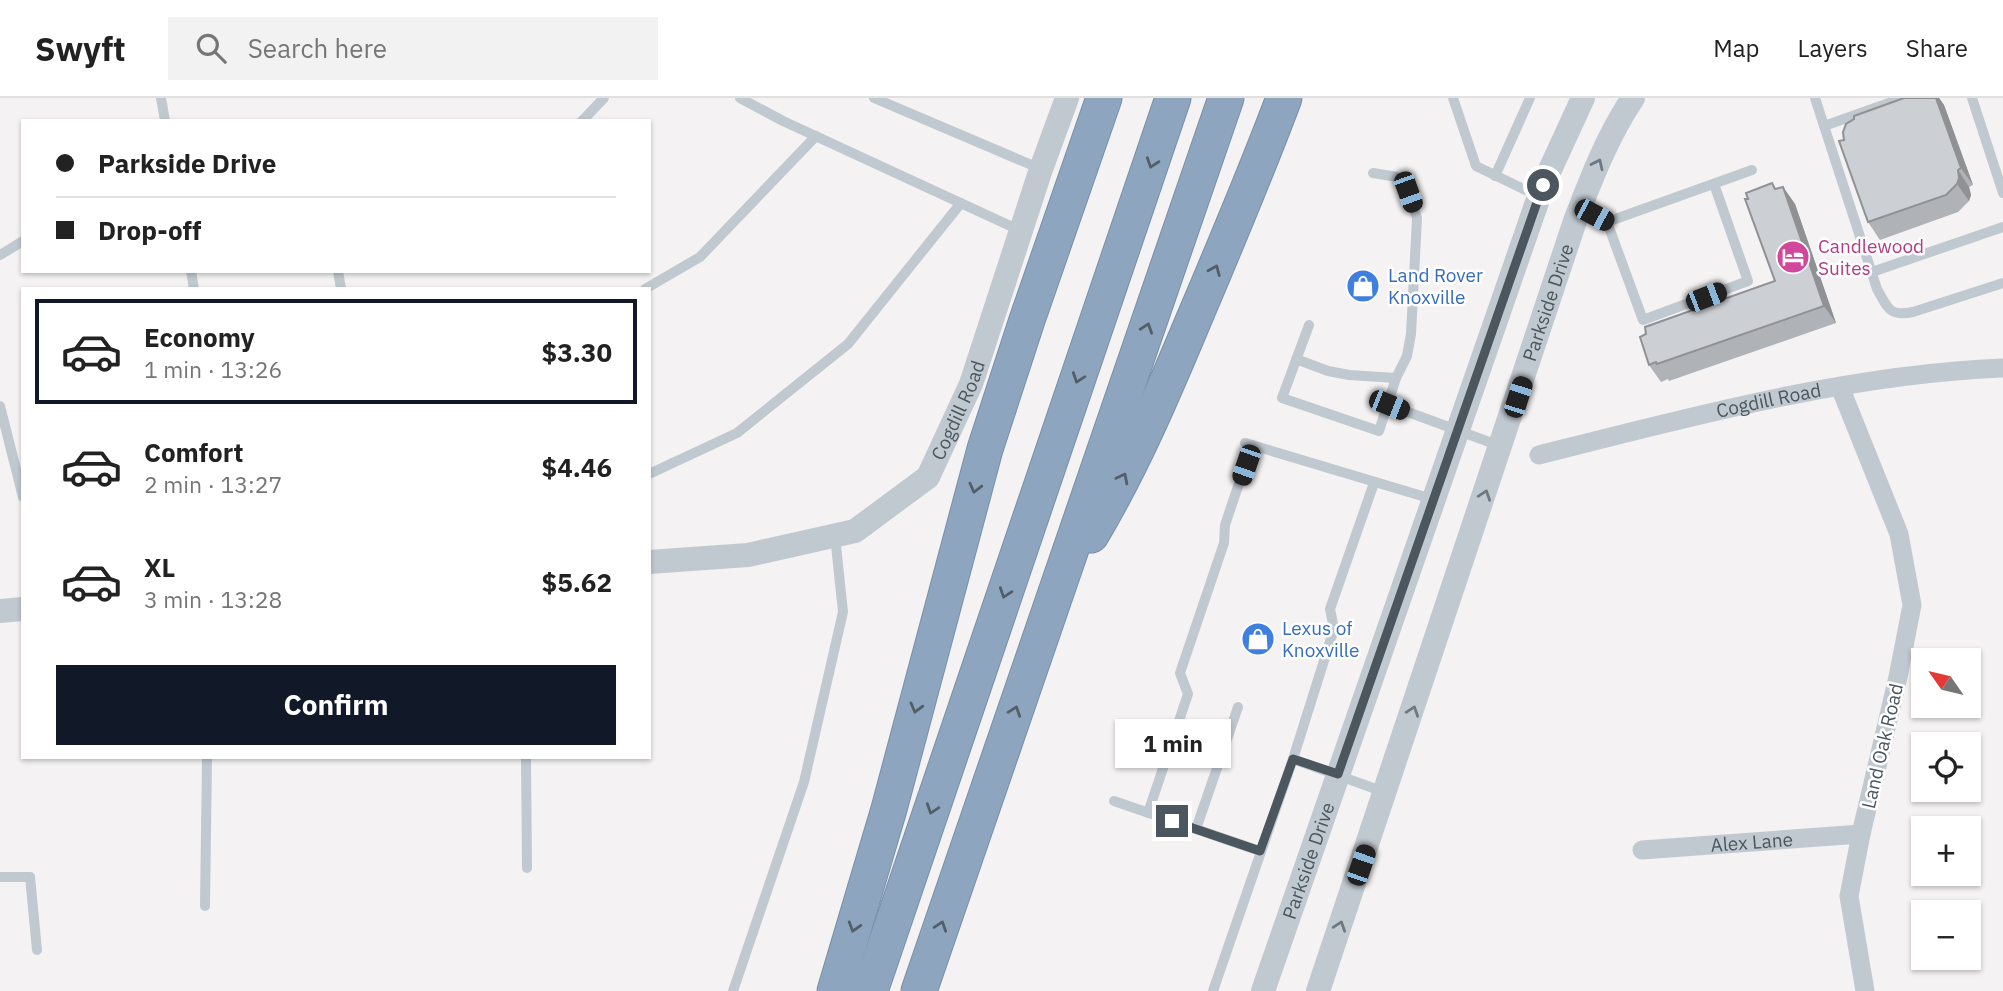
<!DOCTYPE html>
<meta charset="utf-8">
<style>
body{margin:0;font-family:"IBM Plex Sans",sans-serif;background:#f2f2f2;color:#222;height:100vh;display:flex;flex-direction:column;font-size:26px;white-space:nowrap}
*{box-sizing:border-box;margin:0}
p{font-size:23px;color:#767676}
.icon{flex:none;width:38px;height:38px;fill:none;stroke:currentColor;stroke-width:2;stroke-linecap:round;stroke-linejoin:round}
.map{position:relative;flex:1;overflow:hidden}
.sheet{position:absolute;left:21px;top:189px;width:630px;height:472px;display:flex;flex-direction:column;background:#fff;border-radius:0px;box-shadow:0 2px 5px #0004}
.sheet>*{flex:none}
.banner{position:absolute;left:21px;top:21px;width:630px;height:154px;border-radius:0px;box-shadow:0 2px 5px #0004;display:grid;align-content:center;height:154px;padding:0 35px;background:#fff}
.needle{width:46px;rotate:304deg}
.tools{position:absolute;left:1911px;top:550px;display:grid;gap:14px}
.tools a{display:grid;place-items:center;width:70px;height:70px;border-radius:0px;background:#fff;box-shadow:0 2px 5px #0004;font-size:35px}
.end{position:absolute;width:32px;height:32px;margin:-16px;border:9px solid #4b565f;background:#fff;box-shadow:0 0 0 4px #fff}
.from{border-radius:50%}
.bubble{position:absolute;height:49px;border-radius:0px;background:#fff;box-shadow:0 2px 5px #0004;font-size:23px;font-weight:800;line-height:49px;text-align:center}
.car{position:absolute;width:21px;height:42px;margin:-21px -10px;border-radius:9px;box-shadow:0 0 5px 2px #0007;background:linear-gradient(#222 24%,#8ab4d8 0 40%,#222 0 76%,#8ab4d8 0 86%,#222 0)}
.banner b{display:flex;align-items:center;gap:24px;height:66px;font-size:26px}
.banner b+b{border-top:2px solid #e0e0e0}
.banner i{width:18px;height:18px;background:#222}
ul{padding:12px 0 0;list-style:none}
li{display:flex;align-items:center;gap:21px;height:105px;margin:0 14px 10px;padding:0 21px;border:4px solid transparent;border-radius:0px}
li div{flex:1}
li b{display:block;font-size:26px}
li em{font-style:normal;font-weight:800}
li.current{border-color:#111827}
li>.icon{width:63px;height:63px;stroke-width:1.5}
.primary-button{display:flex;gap:14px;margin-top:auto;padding:14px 35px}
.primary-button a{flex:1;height:80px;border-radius:0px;background:#111827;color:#fff;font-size:28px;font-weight:800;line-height:80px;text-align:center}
header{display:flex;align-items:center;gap:42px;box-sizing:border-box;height:98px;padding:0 35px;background:#fff;border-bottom:2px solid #e0e0e0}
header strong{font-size:33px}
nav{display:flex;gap:38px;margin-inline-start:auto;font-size:24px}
.search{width:490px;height:63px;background:#f2f2f2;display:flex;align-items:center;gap:18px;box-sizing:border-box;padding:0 24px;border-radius:0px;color:#767676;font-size:26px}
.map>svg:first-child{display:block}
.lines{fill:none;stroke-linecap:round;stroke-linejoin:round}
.motorway-casing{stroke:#7890aa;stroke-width:37}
.service{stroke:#c1c9d0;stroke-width:10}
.minor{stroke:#c1c9d0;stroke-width:19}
.tertiary{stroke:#c1c9d0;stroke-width:24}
.motorway{stroke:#8da5be;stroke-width:35}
.wall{fill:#afb2b6}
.shaded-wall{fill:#8f9194}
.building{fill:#cccfd4;stroke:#8f9194;stroke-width:2}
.oneway{stroke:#525e68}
.oneway2{stroke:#6e7881}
.route{stroke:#4b565f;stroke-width:9}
.labels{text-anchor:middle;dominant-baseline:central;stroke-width:5;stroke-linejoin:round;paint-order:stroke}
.hotel-label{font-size:19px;fill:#b23c85;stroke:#fff;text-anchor:start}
.shop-label{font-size:19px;fill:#366cbe;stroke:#fff;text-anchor:start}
.street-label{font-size:19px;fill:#4b565f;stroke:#fff}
</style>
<header>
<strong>Swyft</strong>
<div class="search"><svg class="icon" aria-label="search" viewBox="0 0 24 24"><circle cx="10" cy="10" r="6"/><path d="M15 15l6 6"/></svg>Search here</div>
<nav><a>Map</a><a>Layers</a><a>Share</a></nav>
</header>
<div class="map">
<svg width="2003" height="893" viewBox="0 0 2003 893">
<rect width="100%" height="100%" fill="#f4f2f2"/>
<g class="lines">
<defs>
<g id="motorway">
<path d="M1091 437C1132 368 1163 295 1194 221 1225 148 1256 75 1284 0"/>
<polyline points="835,893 889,711 985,351 1027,222 1104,0"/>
<polyline points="870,893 1173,0"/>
<polyline points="919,893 1226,0"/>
</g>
</defs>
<!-- motorway casing -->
<use href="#motorway" class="motorway-casing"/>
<!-- service -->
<g class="service">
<polyline points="161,0 165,23"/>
<polyline points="740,0 783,23 1021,133"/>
<polyline points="874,0 1041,71"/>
<polyline points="1453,0 1476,68 1538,98"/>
<path d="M1815 0 1877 191C1888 210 1889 219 1913 214L2003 185"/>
<polyline points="1972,0 2003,95"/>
<polyline points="582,23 604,0"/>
<polyline points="1824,28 1903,0"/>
<polyline points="1495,78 1530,0"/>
<polyline points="1581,111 1607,124 1752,72"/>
<polyline points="1607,124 1643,222 1748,183 1714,86"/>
<polyline points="0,157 23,143"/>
<polyline points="191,173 194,191"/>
<polyline points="338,173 341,191"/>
<polyline points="1872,174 2003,129"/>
<polyline points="645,191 700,159 816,38"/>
<polyline points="1309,227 1282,300 1379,333 1396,280 1407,258 1411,236 1417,120 1408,94 1397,79 1373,75"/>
<polyline points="1296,261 1328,273 1349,277 1396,280"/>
<polyline points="1389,307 1500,348"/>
<polyline points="0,308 23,399"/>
<polyline points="1245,345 1432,401"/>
<polyline points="649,376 737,335 848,246 961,105"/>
<polyline points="526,660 527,770"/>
<polyline points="1293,661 1334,531 1330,511 1374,385"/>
<polyline points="1114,703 1260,753"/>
<polyline points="1148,715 1188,596 1180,575 1224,445 1225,427 1252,347"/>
<polyline points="1196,731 1238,609"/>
<polyline points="0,779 30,779 37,852"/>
<polyline points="205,808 207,660"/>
<polyline points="733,893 804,684 843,514 835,438"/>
<polyline points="1213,893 1293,661 1384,694"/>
</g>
<!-- minor -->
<g class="minor">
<polyline points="1840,289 1899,436 1912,507 1898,579 1861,736 1849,798 1865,893"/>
<path id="s1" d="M1539 357C1689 319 1849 276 2003 270"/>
<path id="s2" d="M1642 752 1861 736"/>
</g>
<!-- tertiary -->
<g class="tertiary">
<path id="s3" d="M649 464 748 457 855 433 928 379 971 286 1041 71 1067 0"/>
<polyline points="0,513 23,511"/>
<path id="s4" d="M1263 893 1543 87 1583 0"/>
<path id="s5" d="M1318 893 1575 123C1591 81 1608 37 1633 0"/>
</g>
<!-- motorway -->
<use href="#motorway" class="motorway"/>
</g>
<!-- wall -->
<g class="wall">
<polygon points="1904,0 1939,0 1944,7 1973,87 1969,89 1971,97 1969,103 1958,114 1880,142 1868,124 1844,42 1854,21"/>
<polygon points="1783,89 1795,106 1836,225 1669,283 1668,281 1661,284 1649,267 1775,183 1748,101"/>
</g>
<!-- shaded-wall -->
<g class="shaded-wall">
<polygon points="1936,0 1939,0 1944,7 1973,87 1961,70"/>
<polygon points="1958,72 1969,89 1971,97 1969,103 1957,86"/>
<polygon points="1783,89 1795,106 1836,225 1824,208"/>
</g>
<!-- building -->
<g class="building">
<polygon points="1904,0 1936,0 1961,70 1958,72 1959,80 1957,86 1946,97 1868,124 1839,43 1844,42 1843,34 1846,26 1854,21 1854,18"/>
<polygon points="1772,85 1775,91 1783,89 1824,208 1657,266 1656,264 1649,267 1640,239 1646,236 1645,229 1775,183 1745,101 1748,101 1746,95"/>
</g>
<!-- one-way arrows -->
<defs><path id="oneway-chevron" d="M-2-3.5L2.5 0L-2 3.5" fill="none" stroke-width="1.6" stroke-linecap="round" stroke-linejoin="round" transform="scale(1.75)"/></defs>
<g class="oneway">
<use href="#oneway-chevron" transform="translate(1152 65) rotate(109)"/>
<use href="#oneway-chevron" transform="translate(1215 172) rotate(-67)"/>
<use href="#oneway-chevron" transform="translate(1147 230) rotate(-71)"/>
<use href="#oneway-chevron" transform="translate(1078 280) rotate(109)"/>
<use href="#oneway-chevron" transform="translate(1123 380) rotate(-63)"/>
<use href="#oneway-chevron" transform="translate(975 390) rotate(104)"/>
<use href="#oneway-chevron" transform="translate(1005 495) rotate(109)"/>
<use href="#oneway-chevron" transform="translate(916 610) rotate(105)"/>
<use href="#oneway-chevron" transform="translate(1015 613) rotate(-71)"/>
<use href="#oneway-chevron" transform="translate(932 711) rotate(109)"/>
<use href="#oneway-chevron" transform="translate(941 828) rotate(-71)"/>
<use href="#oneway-chevron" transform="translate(854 829) rotate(107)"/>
</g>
<g class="oneway2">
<use href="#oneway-chevron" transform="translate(1598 66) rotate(-65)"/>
<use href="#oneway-chevron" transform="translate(1485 397) rotate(-71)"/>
<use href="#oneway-chevron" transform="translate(1413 613) rotate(-71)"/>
<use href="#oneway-chevron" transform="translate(1340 828) rotate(-71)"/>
</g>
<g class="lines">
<!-- route -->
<polyline class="route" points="1172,723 1260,753 1293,661 1338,676 1543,87"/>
</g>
<!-- icons -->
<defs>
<symbol id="hotel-disc" viewBox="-11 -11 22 22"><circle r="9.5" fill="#d1479c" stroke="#fff"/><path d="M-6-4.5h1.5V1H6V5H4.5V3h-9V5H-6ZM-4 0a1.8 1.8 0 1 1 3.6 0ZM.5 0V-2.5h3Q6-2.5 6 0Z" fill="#fff"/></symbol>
<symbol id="shop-disc" viewBox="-11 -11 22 22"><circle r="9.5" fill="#3f7fe0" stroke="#fff"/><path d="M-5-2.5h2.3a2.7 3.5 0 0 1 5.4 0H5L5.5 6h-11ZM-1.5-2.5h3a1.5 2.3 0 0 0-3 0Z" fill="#fff"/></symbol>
</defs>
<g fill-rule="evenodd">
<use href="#hotel-disc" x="1774" y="140" width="38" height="38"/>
<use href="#shop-disc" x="1344" y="169" width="38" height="38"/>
<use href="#shop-disc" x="1239" y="522" width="38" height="38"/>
</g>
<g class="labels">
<!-- hotel labels -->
<g class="hotel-label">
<text x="1818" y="148">Candlewood<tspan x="1818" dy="22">Suites</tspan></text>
</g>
<!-- shop labels -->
<g class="shop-label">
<text x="1388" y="177">Land Rover<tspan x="1388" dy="22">Knoxville</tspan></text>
<text x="1282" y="530">Lexus of<tspan x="1282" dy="22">Knoxville</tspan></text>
</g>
<!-- street labels -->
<g class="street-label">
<text stroke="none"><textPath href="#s5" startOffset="726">Parkside Drive</textPath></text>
<text stroke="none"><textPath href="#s1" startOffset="236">Cogdill Road</textPath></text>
<text stroke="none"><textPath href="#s3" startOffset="373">Cogdill Road</textPath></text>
<text transform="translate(1882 648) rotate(-77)">Land Oak Road</text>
<text stroke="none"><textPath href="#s2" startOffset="110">Alex Lane</textPath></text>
<text stroke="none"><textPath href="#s4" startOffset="138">Parkside Drive</textPath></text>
</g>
</g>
</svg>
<div class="tools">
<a><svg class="needle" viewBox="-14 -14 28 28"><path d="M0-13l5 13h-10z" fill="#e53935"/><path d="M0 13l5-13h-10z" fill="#767676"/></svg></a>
<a><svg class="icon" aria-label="locate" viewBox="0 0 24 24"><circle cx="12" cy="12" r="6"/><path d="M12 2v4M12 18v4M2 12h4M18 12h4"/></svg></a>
<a>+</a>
<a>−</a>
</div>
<i class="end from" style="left:1543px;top:87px"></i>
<i class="end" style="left:1172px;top:723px"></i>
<div class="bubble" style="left:1115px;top:621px;width:116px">1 min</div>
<i class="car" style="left:1408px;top:94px;rotate:160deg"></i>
<i class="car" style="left:1594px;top:117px;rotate:118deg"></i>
<i class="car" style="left:1706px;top:199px;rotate:69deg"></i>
<i class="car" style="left:1518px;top:299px;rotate:18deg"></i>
<i class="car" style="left:1389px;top:307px;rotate:112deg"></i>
<i class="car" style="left:1246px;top:367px;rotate:199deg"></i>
<i class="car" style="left:1361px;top:767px;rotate:19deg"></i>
<div class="banner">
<b><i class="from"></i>Parkside Drive</b>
<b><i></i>Drop-off</b>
</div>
<section class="sheet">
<ul>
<li class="current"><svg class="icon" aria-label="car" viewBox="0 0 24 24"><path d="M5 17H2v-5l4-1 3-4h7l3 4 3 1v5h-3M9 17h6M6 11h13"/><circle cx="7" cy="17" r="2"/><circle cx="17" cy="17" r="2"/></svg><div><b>Economy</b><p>1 min · 13:26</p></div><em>$3.30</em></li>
<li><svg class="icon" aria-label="car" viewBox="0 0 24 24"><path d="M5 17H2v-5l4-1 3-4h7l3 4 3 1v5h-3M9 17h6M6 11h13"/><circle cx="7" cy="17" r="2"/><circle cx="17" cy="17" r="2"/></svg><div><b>Comfort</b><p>2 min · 13:27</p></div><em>$4.46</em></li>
<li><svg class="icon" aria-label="car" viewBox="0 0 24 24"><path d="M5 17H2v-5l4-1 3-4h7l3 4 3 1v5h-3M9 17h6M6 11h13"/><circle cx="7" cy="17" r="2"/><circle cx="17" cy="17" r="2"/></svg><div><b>XL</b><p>3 min · 13:28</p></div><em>$5.62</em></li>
</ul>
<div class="primary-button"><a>Confirm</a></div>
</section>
</div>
